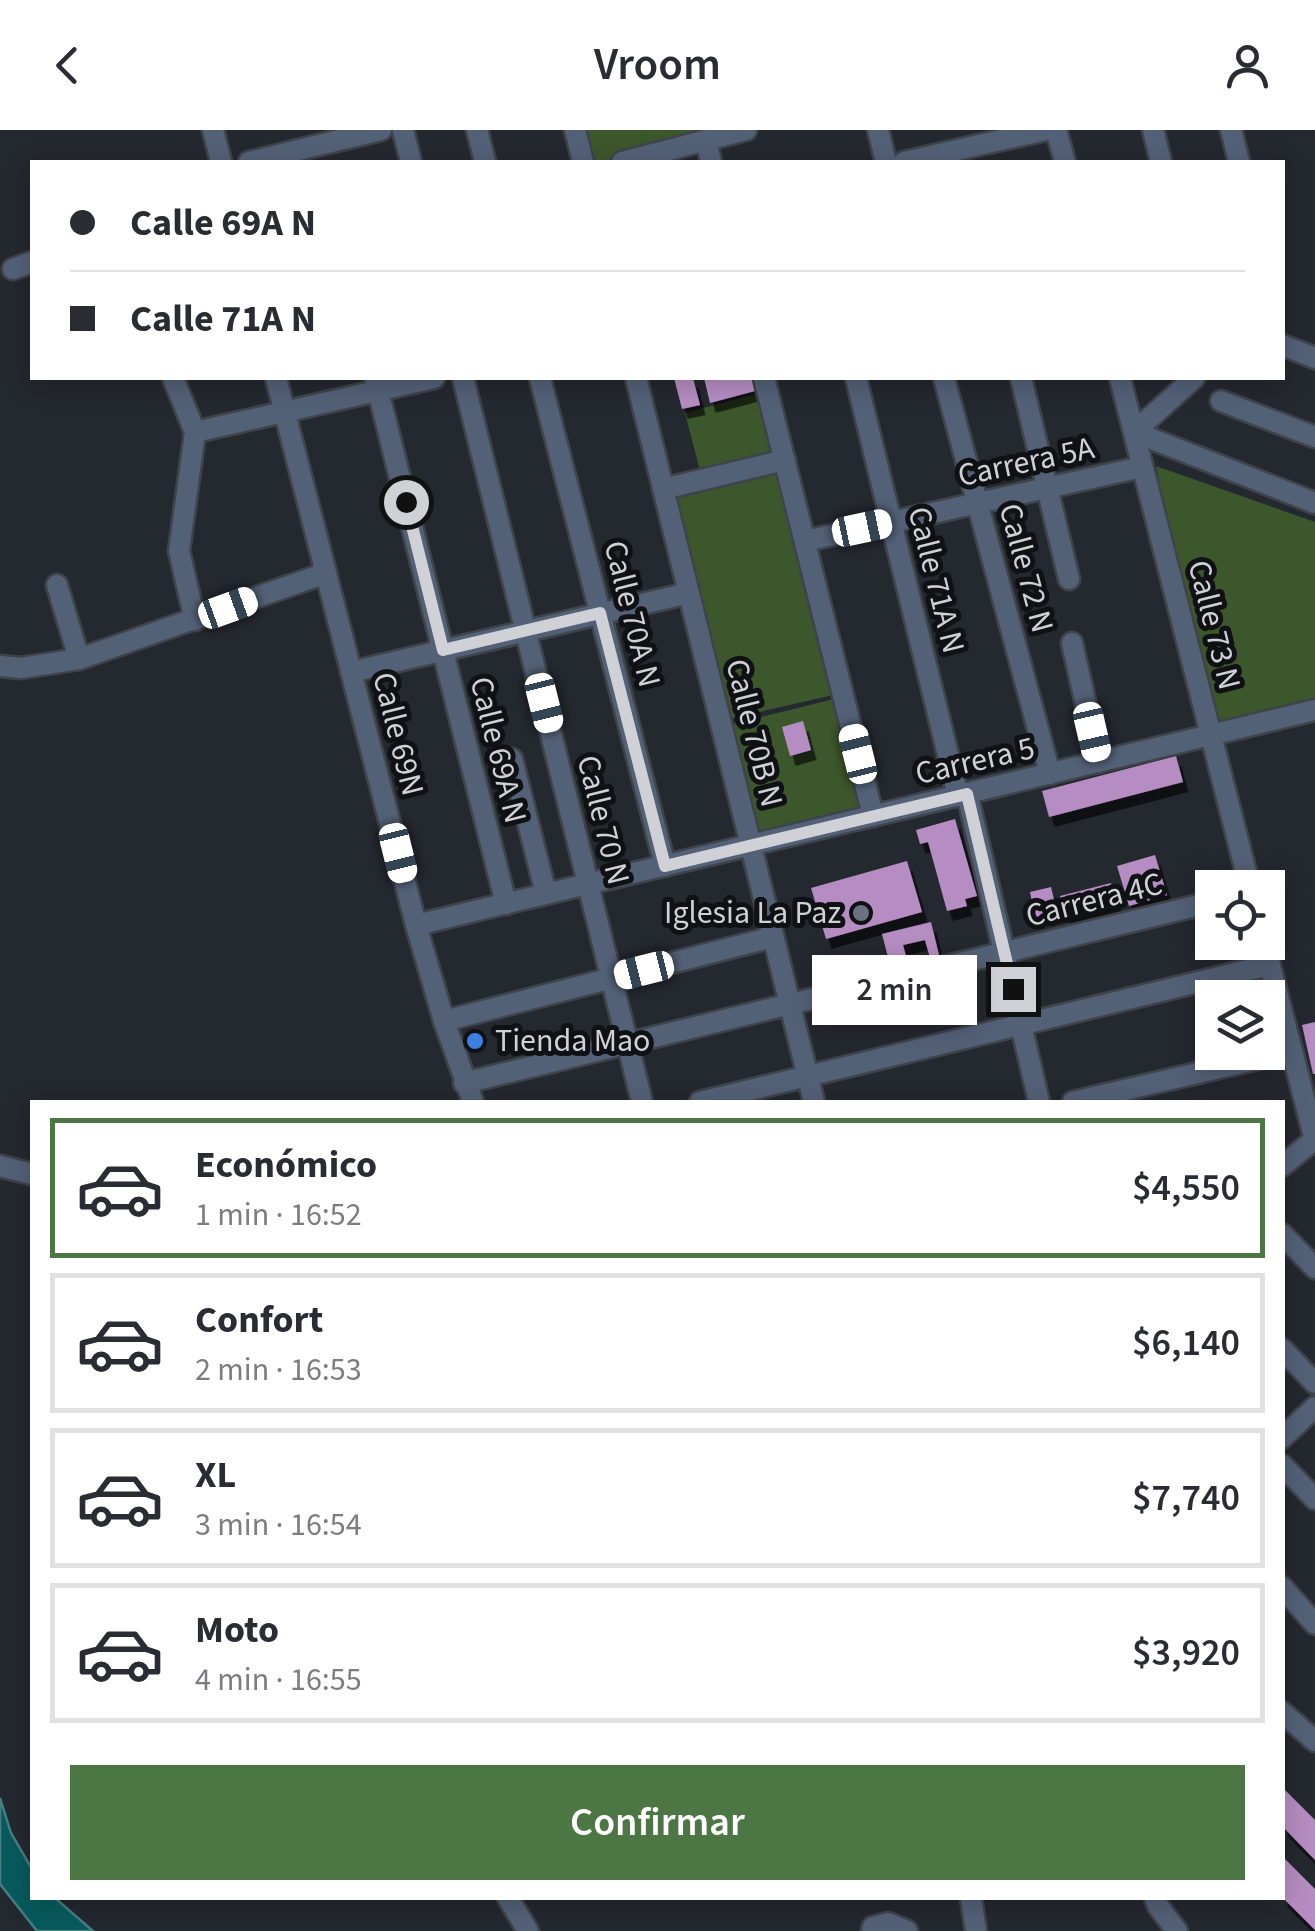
<!DOCTYPE html>
<html lang="es">
<meta charset="utf-8">
<style>
body{margin:0;font-family:"Source Sans 3",sans-serif;background:#f2f2f3;color:#2b2b33;height:100vh;display:flex;flex-direction:column;font-size:38px;white-space:nowrap}
*{box-sizing:border-box;margin:0}
p{font-size:32px;color:#7c7c81}
.icon{flex:none;width:55px;height:55px;fill:none;stroke:currentColor;stroke-width:2;stroke-linecap:round;stroke-linejoin:round}
.map{position:relative;flex:1;overflow:hidden}
.drawer{position:absolute;left:30px;top:970px;width:1255px;height:800px;display:flex;flex-direction:column;background:#fff;border-radius:0px;box-shadow:0 5px 25px #0003}
.drawer>*{flex:none}
.hud{position:absolute;left:30px;top:30px;width:1255px;height:220px;border-radius:0px;box-shadow:0 5px 25px #0003;display:grid;align-content:center;height:220px;padding:0 40px;background:#fff}
.tools{position:absolute;left:1195px;top:740px;display:grid;gap:20px}
.tools a{display:grid;place-items:center;width:90px;height:90px;border-radius:0px;background:#fff;box-shadow:0 5px 25px #0003;font-size:50px}
.end{position:absolute;width:45px;height:45px;margin:-22px;border:12px solid #cfd1d6;background:#111;box-shadow:0 0 0 5px #111}
.from{border-radius:50%}
.bubble{position:absolute;height:70px;border-radius:0px;background:#fff;box-shadow:0 5px 25px #0003;font-size:32px;font-weight:600;line-height:70px;text-align:center}
.car{position:absolute;width:30px;height:60px;margin:-30px -15px;border-radius:12px;box-shadow:0 0 8px 2px #0007;background:linear-gradient(#fff 24%,#345 0 40%,#fff 0 76%,#345 0 86%,#fff 0)}
.hud b{display:flex;align-items:center;gap:35px;height:95px;font-size:38px}
.hud b+b{border-top:2px solid #e1e1e2}
.hud i{width:25px;height:25px;background:#2b2b33}
ul{padding:18px 0 0;list-style:none}
li{display:flex;align-items:center;gap:30px;height:140px;margin:0 20px 15px;padding:0 20px;border:5px solid #e1e1e2;border-radius:0px}
li div{flex:1}
li b{display:block;font-size:38px}
li em{font-style:normal;font-weight:600}
li.active{border-color:#4d7645}
li>.icon{width:90px;height:90px;stroke-width:1.5}
.action{display:flex;gap:20px;margin-top:auto;padding:20px 40px}
.action a{flex:1;height:115px;border-radius:0px;background:#4d7645;color:#fff;font-size:40px;font-weight:600;line-height:115px;text-align:center}
header{display:flex;justify-content:space-between;align-items:center;height:130px;padding:0 40px;background:#fff;font-size:45px;font-weight:600}
.map>svg:first-child{display:block}
.green{fill:#3d572c}
.water{fill:#085a5d;stroke:#447e81;stroke-width:2.5}
.building{fill:#b68dc2;filter:url(#shadow)}
.lines{fill:none;stroke-linecap:round;stroke-linejoin:round}
.minor-casing{stroke:#3f434a;stroke-width:25}
.minor{stroke:#536177;stroke-width:20}
.route{stroke:#cfd1d6;stroke-width:12}
.worship-dot{fill:#6b7280;stroke:#0f1114;stroke-width:4}
.shop-dot{fill:#3f7fe0;stroke:#0f1114;stroke-width:4}
.labels{text-anchor:middle;dominant-baseline:central;stroke-width:10;stroke-linejoin:round;paint-order:stroke}
.street-label{font-size:32px;fill:#cfd1d6;stroke:#0f1114}
.poi-label{font-size:32px;fill:#cfd1d6;stroke:#0f1114;text-anchor:end}
</style>
<header><svg class="icon" aria-label="back" viewBox="0 0 24 24"><path d="M15 5l-7 7 7 7"/></svg>Vroom<svg class="icon" aria-label="person" viewBox="0 0 24 24"><circle cx="12" cy="8" r="4"/><path d="M4 21q1-7 8-7t8 7"/></svg></header>
<div class="map">
<svg width="1315" height="1801" viewBox="0 0 1315 1801">
<defs>
<filter id="shadow"><feDropShadow dx="5.5" dy="10" stdDeviation="0" flood-color="#0009"/></filter>
</defs>
<rect width="100%" height="100%" fill="#24282f"/>
<!-- green -->
<g class="green">
<polygon points="583,0 721,0 603,32 589,32"/>
<polygon points="763,262 779,325 701,345 685,283"/>
<polygon points="785,330 842,563 720,591 663,359"/>
<polygon points="1156,336 1315,392 1315,580 1211,605"/>
<polygon points="838,568 865,684 759,708 732,594"/>
</g>
<!-- water -->
<polygon class="water" points="0,1668 11,1703 32,1739 32,1768 55,1768 93,1801 37,1801 0,1754"/>
<!-- building -->
<g class="building">
<polygon points="674,248 693,248 700,275 682,279"/>
<polygon points="704,248 752,248 755,261 710,273"/>
<polygon points="803,591 811,620 790,626 782,597"/>
<polygon points="1176,626 1183,652 1049,687 1042,661"/>
<polygon points="955,689 977,766 965,769 967,776 947,781 928,712 920,714 916,700"/>
<polygon points="1155,725 1167,765 1129,776 1117,736"/>
<polygon points="907,731 922,782 826,809 811,758"/>
<polygon points="1111,753 1117,775 1066,788 1060,766"/>
<polygon points="1051,757 1057,782 1035,787 1030,762"/>
<polygon points="931,792 939,825 930,828 925,810 903,815 906,826 889,831 882,804"/>
<polygon points="1315,892 1315,944 1313,944 1302,895"/>
<polygon points="1282,1657 1315,1690 1315,1730 1282,1696"/>
<polygon points="1282,1726 1315,1759 1315,1800 1282,1767"/>
</g>
<g class="lines">
<defs>
<g id="minor">
<polyline points="213,0 221,32"/>
<polyline points="403,0 411,32"/>
<polyline points="477,0 485,32"/>
<polyline points="575,0 583,32"/>
<polyline points="878,0 886,32"/>
<polyline points="1056,0 1065,32"/>
<polyline points="1153,0 1161,32"/>
<polyline points="1231,0 1239,32"/>
<polyline points="706,10 711,32"/>
<polyline points="249,32 381,0"/>
<polyline points="622,32 746,0"/>
<polyline points="904,32 1046,0"/>
<polyline points="13,139 32,132"/>
<polyline points="1282,215 1315,228"/>
<polyline points="173,248 195,302 179,421 195,490"/>
<polyline points="276,248 416,795 444,891 473,972"/>
<polyline points="375,248 506,774"/>
<polyline points="463,248 642,972"/>
<polyline points="540,248 665,736"/>
<polyline points="636,248 814,972"/>
<polyline points="764,248 873,686"/>
<polyline points="856,248 958,666"/>
<polyline points="944,248 1050,644"/>
<polyline points="1021,248 1069,449"/>
<polyline points="1120,248 1250,758"/>
<polyline points="1194,248 1134,302 1315,373"/>
<polyline points="1221,271 1315,307"/>
<polyline points="195,302 434,248"/>
<polyline points="663,359 785,330"/>
<polyline points="805,411 1142,337"/>
<polyline points="57,455 79,529"/>
<polyline points="1072,513 1099,632"/>
<polyline points="0,536 21,538 79,529 326,443"/>
<polyline points="351,542 689,463"/>
<polyline points="512,629 546,764"/>
<polyline points="967,663 1039,972"/>
<polyline points="416,795 1315,580"/>
<polyline points="1264,812 1315,1011"/>
<polyline points="444,891 773,807"/>
<polyline points="464,953 1212,772"/>
<polyline points="700,972 1269,835"/>
<polyline points="1073,972 1292,921"/>
<polyline points="0,1036 32,1044"/>
<polyline points="1282,1036 1314,1010"/>
<polyline points="1282,1104 1315,1138"/>
<polyline points="1282,1219 1315,1253"/>
<polyline points="1282,1308 1315,1277"/>
<polyline points="1282,1335 1315,1369"/>
<polyline points="1282,1457 1315,1494"/>
<polyline points="1282,1582 1315,1611"/>
<polyline points="508,1768 528,1801"/>
<polyline points="971,1768 976,1801"/>
<polyline points="1155,1768 1158,1776 1177,1801"/>
<polyline points="872,1801 873,1797 888,1793 907,1801"/>
</g>
</defs>
<!-- minor casing -->
<use href="#minor" class="minor-casing"/>
<!-- minor -->
<use href="#minor" class="minor"/>
</g>
<g class="lines">
<!-- route -->
<polyline class="route" points="406,372 443,520 600,483 665,736 967,664 1013,859"/>
</g>
<!-- markers -->
<circle class="worship-dot" cx="861" cy="783" r="10"/>
<circle class="shop-dot" cx="475" cy="911" r="10"/>
<g class="labels">
<!-- street labels -->
<g class="street-label">
<text transform="translate(1026 332) rotate(-12)">Carrera 5A</text>
<text transform="translate(1026 438) rotate(75)">Calle 72 N</text>
<text transform="translate(936 450) rotate(76)">Calle 71A N</text>
<text transform="translate(632 484) rotate(76)">Calle 70A N</text>
<text transform="translate(1214 495) rotate(76)">Calle 73 N</text>
<text transform="translate(754 603) rotate(76)">Calle 70B N</text>
<text transform="translate(398 604) rotate(76)">Calle 69N</text>
<text transform="translate(498 620) rotate(76)">Calle 69A N</text>
<text transform="translate(975 631) rotate(-13)">Carrera 5</text>
<text transform="translate(603 690) rotate(76)">Calle 70 N</text>
<text transform="translate(1094 770) rotate(-14)">Carrera 4C</text>
</g>
<!-- poi labels -->
<g class="poi-label">
<text x="841" y="783">Iglesia La Paz</text>
<text x="495" y="911" text-anchor="start">Tienda Mao</text>
</g>
</g>
</svg>
<div class="tools">
<a><svg class="icon" aria-label="locate" viewBox="0 0 24 24"><circle cx="12" cy="12" r="6"/><path d="M12 2v4M12 18v4M2 12h4M18 12h4"/></svg></a>
<a><svg class="icon" aria-label="layers" viewBox="0 0 24 24"><path d="M12 4l9 5-9 5-9-5zM3 14l9 5 9-5"/></svg></a>
</div>
<i class="end from" style="left:406px;top:372px"></i>
<i class="end" style="left:1013px;top:859px"></i>
<div class="bubble" style="left:812px;top:825px;width:165px">2 min</div>
<i class="car" style="left:862px;top:398px;rotate:78deg"></i>
<i class="car" style="left:228px;top:478px;rotate:70deg"></i>
<i class="car" style="left:544px;top:573px;rotate:166deg"></i>
<i class="car" style="left:1092px;top:602px;rotate:167deg"></i>
<i class="car" style="left:858px;top:624px;rotate:346deg"></i>
<i class="car" style="left:398px;top:723px;rotate:166deg"></i>
<i class="car" style="left:644px;top:840px;rotate:256deg"></i>
<div class="hud">
<b><i class="from"></i>Calle 69A N</b>
<b><i></i>Calle 71A N</b>
</div>
<section class="drawer">
<ul>
<li class="active"><svg class="icon" aria-label="car" viewBox="0 0 24 24"><path d="M5 17H2v-5l4-1 3-4h7l3 4 3 1v5h-3M9 17h6M6 11h13"/><circle cx="7" cy="17" r="2"/><circle cx="17" cy="17" r="2"/></svg><div><b>Económico</b><p>1 min · 16:52</p></div><em>$4,550</em></li>
<li><svg class="icon" aria-label="car" viewBox="0 0 24 24"><path d="M5 17H2v-5l4-1 3-4h7l3 4 3 1v5h-3M9 17h6M6 11h13"/><circle cx="7" cy="17" r="2"/><circle cx="17" cy="17" r="2"/></svg><div><b>Confort</b><p>2 min · 16:53</p></div><em>$6,140</em></li>
<li><svg class="icon" aria-label="car" viewBox="0 0 24 24"><path d="M5 17H2v-5l4-1 3-4h7l3 4 3 1v5h-3M9 17h6M6 11h13"/><circle cx="7" cy="17" r="2"/><circle cx="17" cy="17" r="2"/></svg><div><b>XL</b><p>3 min · 16:54</p></div><em>$7,740</em></li>
<li><svg class="icon" aria-label="car" viewBox="0 0 24 24"><path d="M5 17H2v-5l4-1 3-4h7l3 4 3 1v5h-3M9 17h6M6 11h13"/><circle cx="7" cy="17" r="2"/><circle cx="17" cy="17" r="2"/></svg><div><b>Moto</b><p>4 min · 16:55</p></div><em>$3,920</em></li>
</ul>
<div class="action"><a>Confirmar</a></div>
</section>
</div>
